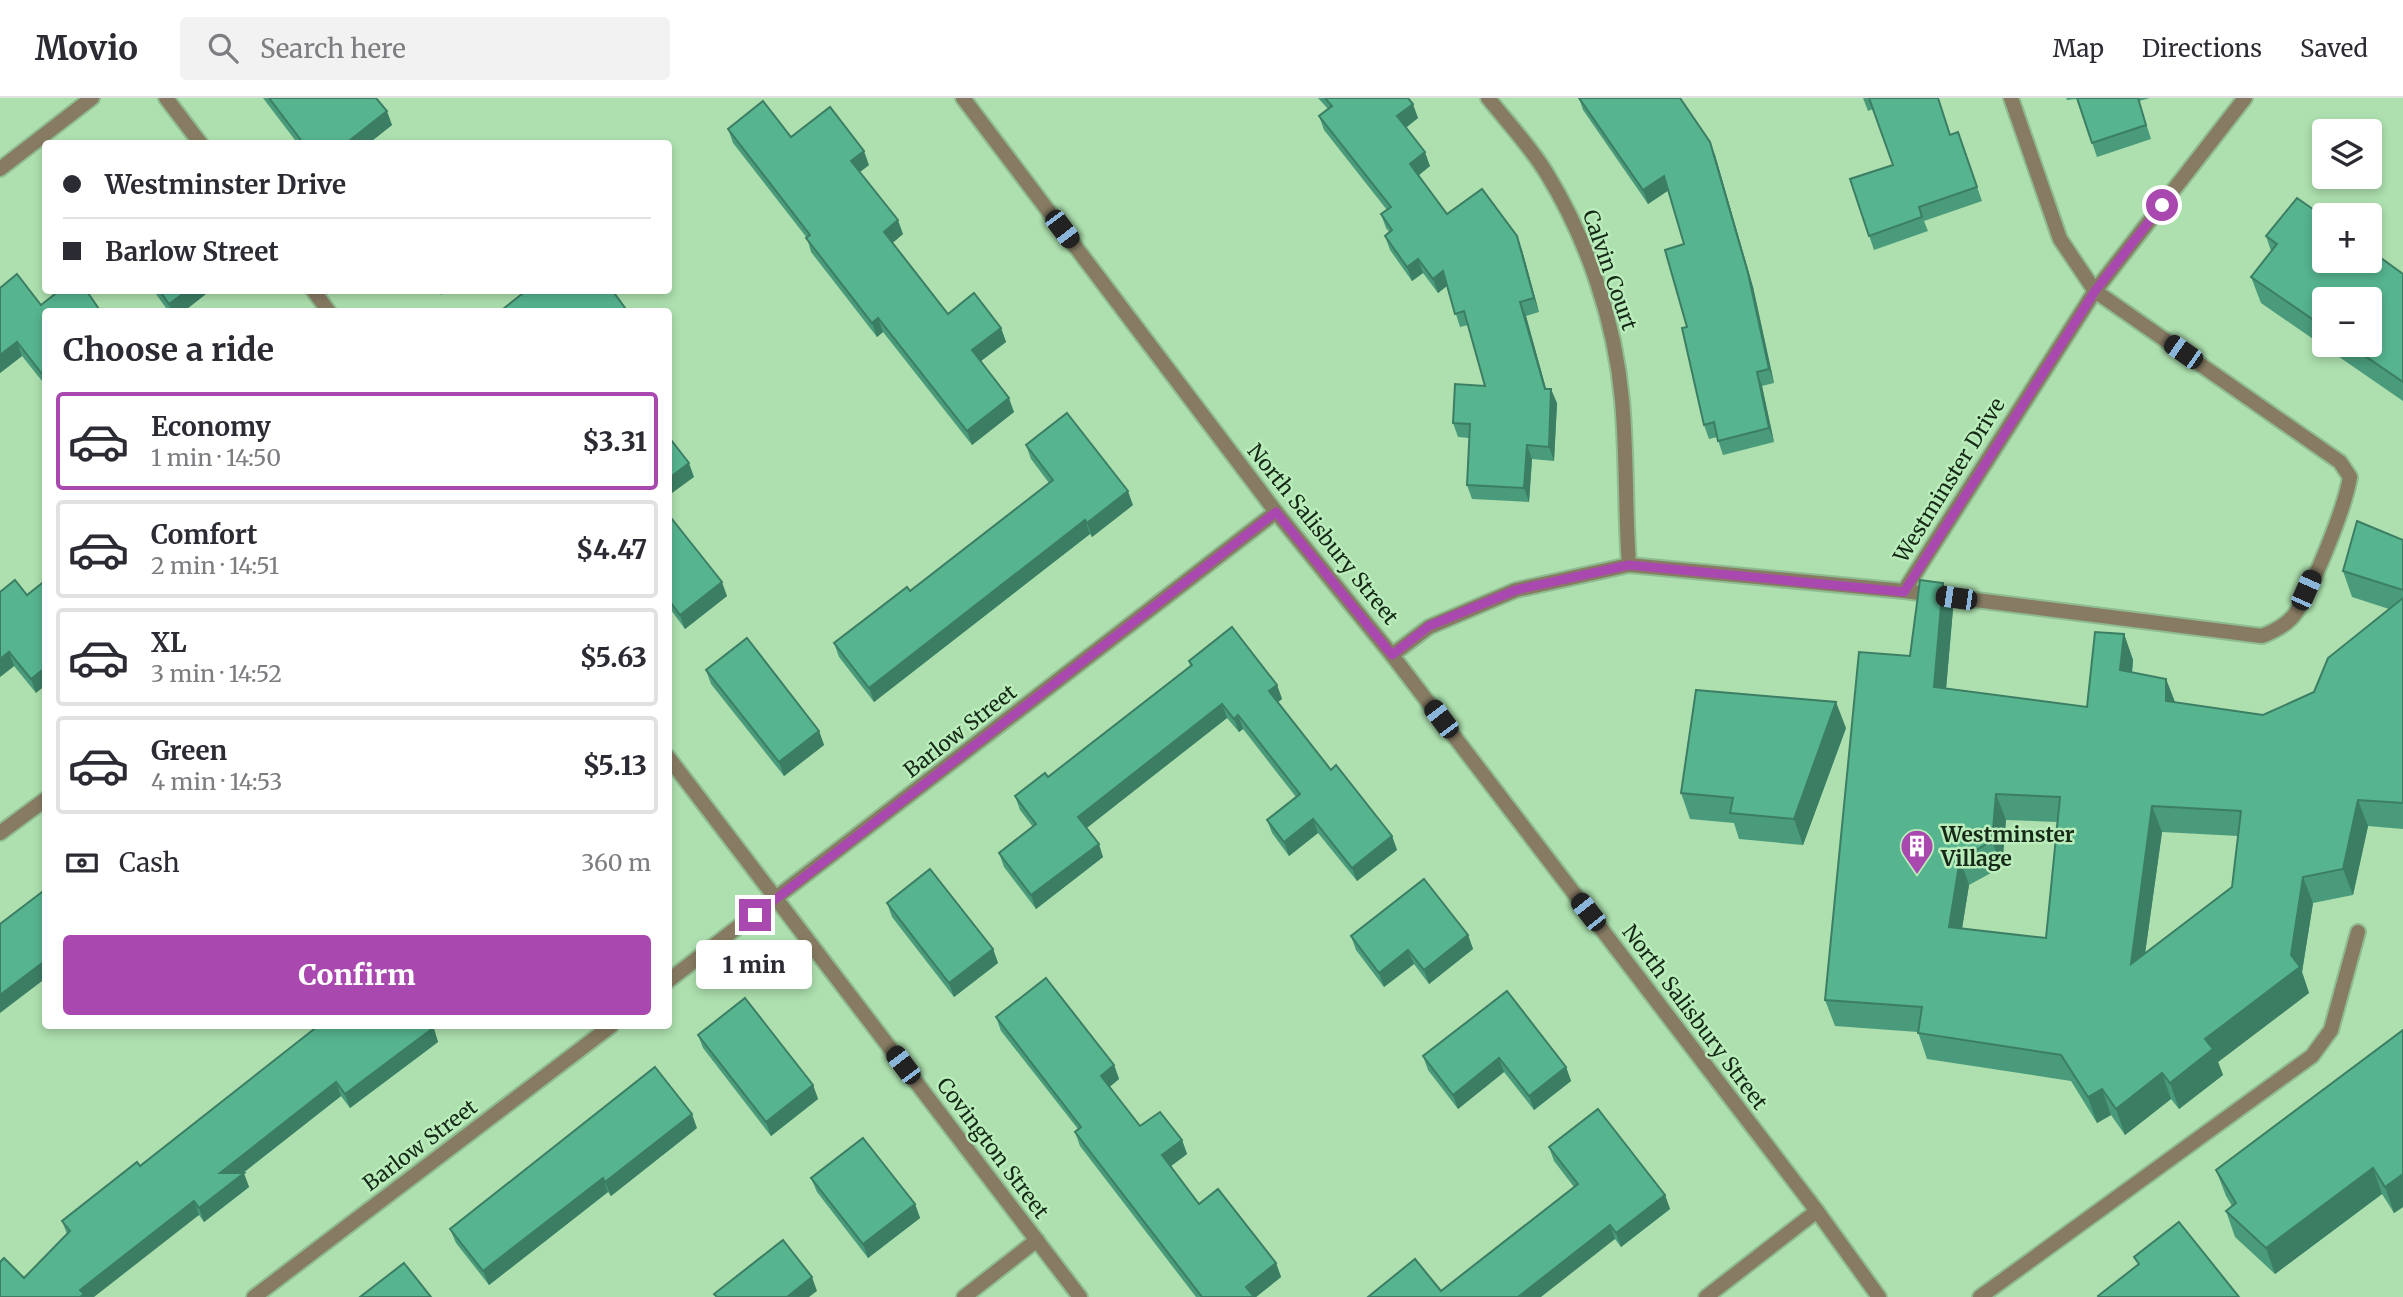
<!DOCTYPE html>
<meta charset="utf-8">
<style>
body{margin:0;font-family:Merriweather,serif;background:#f2f2f3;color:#2b2b33;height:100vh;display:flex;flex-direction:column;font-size:26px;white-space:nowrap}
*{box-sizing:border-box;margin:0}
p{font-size:23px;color:#7c7c81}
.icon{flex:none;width:38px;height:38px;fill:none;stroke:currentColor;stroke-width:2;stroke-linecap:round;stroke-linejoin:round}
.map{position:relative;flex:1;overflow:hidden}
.panel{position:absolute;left:42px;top:210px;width:630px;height:721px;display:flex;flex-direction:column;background:#fff;border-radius:7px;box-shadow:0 4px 10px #0003}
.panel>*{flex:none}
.hud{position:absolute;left:42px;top:42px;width:630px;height:154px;border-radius:7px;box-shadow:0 4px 10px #0003;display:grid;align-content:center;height:154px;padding:0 21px;background:#fff}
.buttons{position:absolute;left:2312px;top:21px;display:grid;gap:14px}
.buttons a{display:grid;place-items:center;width:70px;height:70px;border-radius:7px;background:#fff;box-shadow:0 4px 10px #0003;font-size:35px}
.end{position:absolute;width:32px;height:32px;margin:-16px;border:9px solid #a948af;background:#fff;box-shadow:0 0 0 4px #fff}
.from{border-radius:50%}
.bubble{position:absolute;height:49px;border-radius:7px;background:#fff;box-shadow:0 4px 10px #0003;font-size:23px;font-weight:800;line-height:49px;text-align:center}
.car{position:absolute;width:21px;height:42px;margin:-21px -10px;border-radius:9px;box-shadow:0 0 5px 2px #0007;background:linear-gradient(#222 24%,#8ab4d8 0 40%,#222 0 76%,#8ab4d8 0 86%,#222 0)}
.hud b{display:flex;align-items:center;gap:24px;height:66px;font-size:26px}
.hud b+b{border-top:2px solid #e1e1e2}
.hud i{width:18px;height:18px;background:#2b2b33}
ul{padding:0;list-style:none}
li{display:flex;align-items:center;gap:21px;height:98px;margin:0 14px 10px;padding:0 7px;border:4px solid #e1e1e2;border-radius:7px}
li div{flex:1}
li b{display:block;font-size:26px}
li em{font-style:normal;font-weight:800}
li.current{border-color:#a948af}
li>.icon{width:63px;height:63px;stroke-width:1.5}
h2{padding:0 21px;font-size:32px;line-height:84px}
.pay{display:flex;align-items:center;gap:18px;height:77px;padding:0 21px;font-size:26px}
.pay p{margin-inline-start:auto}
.button{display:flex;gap:14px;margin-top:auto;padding:14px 21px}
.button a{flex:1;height:80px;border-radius:7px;background:#a948af;color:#fff;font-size:28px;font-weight:800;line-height:80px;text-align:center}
header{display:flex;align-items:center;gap:42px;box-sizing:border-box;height:98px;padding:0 35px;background:#fff;border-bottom:2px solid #e1e1e2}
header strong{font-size:33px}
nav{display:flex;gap:38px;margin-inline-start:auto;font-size:24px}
.search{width:490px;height:63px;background:#f2f2f3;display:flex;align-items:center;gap:18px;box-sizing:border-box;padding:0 24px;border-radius:7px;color:#7c7c81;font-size:26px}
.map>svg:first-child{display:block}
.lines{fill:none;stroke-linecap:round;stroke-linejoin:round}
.service-casing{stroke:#8fbb90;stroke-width:18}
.minor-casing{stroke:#8fbb90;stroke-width:18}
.tertiary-casing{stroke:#8fbb90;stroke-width:18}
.service{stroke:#877b63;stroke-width:14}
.minor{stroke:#877b63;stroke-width:14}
.tertiary{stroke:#877b63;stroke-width:14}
.wall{fill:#4a9b7b;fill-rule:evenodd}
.shaded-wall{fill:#3c7e64}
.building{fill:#56b48f;stroke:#3c7e64;stroke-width:2;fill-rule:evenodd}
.route{stroke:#a948af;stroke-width:9}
.labels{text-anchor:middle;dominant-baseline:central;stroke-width:5;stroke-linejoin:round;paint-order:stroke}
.street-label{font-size:21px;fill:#152916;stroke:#baedbb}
.poi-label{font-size:21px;font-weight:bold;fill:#152916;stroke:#baedbb;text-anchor:start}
</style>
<header>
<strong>Movio</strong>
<div class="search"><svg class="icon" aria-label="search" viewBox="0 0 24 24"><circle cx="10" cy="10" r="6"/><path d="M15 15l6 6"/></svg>Search here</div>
<nav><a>Map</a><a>Directions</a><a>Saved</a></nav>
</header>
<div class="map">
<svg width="2403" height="1199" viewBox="0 0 2403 1199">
<rect width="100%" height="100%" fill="#ade0ae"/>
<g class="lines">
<defs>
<g id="service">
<path d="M1904 493 2262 538C2275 533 2289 526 2297 513 2315 483 2344 413 2350 379L2340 364 2095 193"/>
<polyline points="1980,1199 2312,958 2331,932 2358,834"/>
</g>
<g id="minor">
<polyline points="166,0 201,46"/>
<path d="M1488 0C1508 25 1531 49 1547 76 1588 143 1615 224 1622 302 1627 356 1625 412 1629 467"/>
<polyline points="2011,0 2060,141 2095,193"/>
<polyline points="0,71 92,0"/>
<polyline points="313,192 329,214"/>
<polyline points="1392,557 1429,529 1516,492 1629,467 1904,493 2095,193 2245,0"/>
<polyline points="668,659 1080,1199"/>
<polyline points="0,735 46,701"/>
<polyline points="668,883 1276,414"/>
<polyline points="254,1199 611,928"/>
<polyline points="964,1199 1037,1142"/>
<polyline points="1706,1199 1817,1113"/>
</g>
<polyline id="tertiary" points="963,0 1276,414 1392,557 1817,1113 1879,1199"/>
</defs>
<!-- service casing -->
<use href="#service" class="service-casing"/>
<!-- minor casing -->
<use href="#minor" class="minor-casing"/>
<!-- tertiary casing -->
<use href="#tertiary" class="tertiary-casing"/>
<!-- service -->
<use href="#service" class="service"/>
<!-- minor -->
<use href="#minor" class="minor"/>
<!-- tertiary -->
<use href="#tertiary" class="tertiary"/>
</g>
<!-- wall -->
<g class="wall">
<polygon points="263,0 376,0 392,27 368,46 298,46"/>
<polygon points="1318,0 1408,0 1418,20 1406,30 1430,68 1418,78 1447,116 1522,152 1539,214 1526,218 1546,291 1557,305 1554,363 1532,361 1529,404 1472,401 1467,387 1469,340 1458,339 1453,325 1485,288 1468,227 1460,229 1447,188 1438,195 1423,175 1412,183 1390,152 1385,138 1389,134 1386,130 1381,116 1387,112 1324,32 1319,18 1328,11"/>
<polygon points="1579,0 1715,57 1753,189 1774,285 1762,288 1774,344 1723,357 1717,339 1709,341 1704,327 1687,229 1684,146 1669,92 1648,106 1583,12"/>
<polygon points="1863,0 1938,0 1950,37 1958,34 1982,103 1924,123 1928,133 1874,152 1850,81 1893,67 1873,11 1868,13"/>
<polygon points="2066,0 2150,0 2139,3 2151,41 2097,59 2077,1 2067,2"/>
<polygon points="728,31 791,39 869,67 860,74 903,136 892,145 948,216 1001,230 1006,244 981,263 1014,314 972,347 883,234 877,239 811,154 807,140 733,45"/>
<path d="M2266 138 2403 176V303L2261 205 2251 179 2271 153ZM2324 201 2370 247H2324Z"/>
<polygon points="0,190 46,214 46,288 22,258 0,275"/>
<polygon points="153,192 211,192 183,214 169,214"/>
<polygon points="1026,347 1133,407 1092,439 1090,436 874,604 839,559 834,545 910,493 1049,385 1031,361"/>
<polygon points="668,416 727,498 685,531 668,508"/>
<path d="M2403 442V731L2368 728 2353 797 2313 805 2302 874 2309 895 2218 964 2223 977 2179 1011 2171 1001 2125 1037 2111 1017 2097 1025 2071 983 1927 961 1918 934 1835 928 1825 902 1910 558 1953 511 1946 590 2087 609 2124 536 2133 562 2132 574 2166 581 2175 604 2263 617 2314 594 2389 511 2352 499 2343 473ZM2006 722 2057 724 2046 840 1962 831 1969 787 2002 769ZM2162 734 2238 738 2232 789 2145 855Z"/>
<polygon points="27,497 36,595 14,568 0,579"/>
<polygon points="1189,563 1277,587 1282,601 1278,604 1331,672 1392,738 1397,752 1357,783 1318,735 1289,758 1272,735 1267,722 1296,699 1243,631 1239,634 1227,620 1086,730 1103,759 1036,811 1004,769 999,755 1033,729 1020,712 1015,698 1048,679 1190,568"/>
<polygon points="706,572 819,633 824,647 784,678 711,586"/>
<polygon points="1846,630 1803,747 1739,741 1734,725 1690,721 1681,695"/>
<polygon points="887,805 993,851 998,865 954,899 892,819"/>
<polygon points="1468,837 1473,851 1429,886 1414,866 1384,889 1356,852 1351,838"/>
<polygon points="1507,893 1566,969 1571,983 1534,1012 1504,974 1458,1011 1428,972 1423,958"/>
<polygon points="996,919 1114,967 1119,981 1109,989 1140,1028 1182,1042 1187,1056 1171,1068 1199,1106 1276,1165 1281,1179 1256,1199 1196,1199 1080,1048 1075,1034 1078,1031 1001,933"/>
<polygon points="318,928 439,928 434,931 438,944 350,1010 341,998 243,1075 249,1089 204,1124 199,1117 24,1180 67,1136 62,1123 140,1068"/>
<polygon points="2403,932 2403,1109 2394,1115 2382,1096 2275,1176 2235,1139 2226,1113 2232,1108 2226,1098 2216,1072"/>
<polygon points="698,937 813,987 818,1001 771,1038 703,950"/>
<polygon points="697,1030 611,1098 608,1094 489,1187 456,1145 450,1131"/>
<polygon points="1549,1049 1665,1097 1670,1111 1621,1149 1615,1141 1441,1193 1574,1089 1554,1063"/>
<polygon points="811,1080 915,1106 920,1120 868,1160 817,1094"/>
</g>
<!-- shaded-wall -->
<g class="shaded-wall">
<polygon points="1413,6 1418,20 1402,32 1397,18"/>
<polygon points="387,13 392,27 368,46 345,46"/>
<polygon points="1710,44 1715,57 1753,189 1774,285 1769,271"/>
<polygon points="864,53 869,67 856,77 851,63"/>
<polygon points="1425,54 1430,68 1415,80 1410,66"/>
<polygon points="1664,78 1669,92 1648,106 1643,92"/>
<polygon points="898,122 903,136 889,148 884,134"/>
<polygon points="1517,138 1522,152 1539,214 1534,200"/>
<polygon points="1418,161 1423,175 1412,183 1407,169"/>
<polygon points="1443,173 1448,187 1438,195 1433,181"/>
<polygon points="188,192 211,192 183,214 172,214 169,206"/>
<polygon points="440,192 447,192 441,197"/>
<polygon points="1520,204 1526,218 1550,305 1545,291"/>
<polygon points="878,220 883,234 877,239 872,225"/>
<polygon points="1001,230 1006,244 977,266 972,252"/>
<polygon points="17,244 22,258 0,275 0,257"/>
<polygon points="1757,274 1762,288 1774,344 1769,330"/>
<polygon points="1551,291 1557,305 1554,363 1549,349"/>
<polygon points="1009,300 1014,314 972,347 967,333"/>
<polygon points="1527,347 1532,361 1529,404 1524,390"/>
<polygon points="689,365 694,379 668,398 668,381"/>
<polygon points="1128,393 1133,407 1092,439 1087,425"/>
<polygon points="1085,422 1090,436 874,604 869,590"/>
<polygon points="722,484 727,498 685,531 680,517"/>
<polygon points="1943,485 1953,511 1944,615 1934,589"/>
<polygon points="2124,536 2133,562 2130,598 2120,572"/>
<polygon points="9,554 14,568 0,579 0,561"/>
<polygon points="46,569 46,587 36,595 31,581"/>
<polygon points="2166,581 2176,607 2166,603"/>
<polygon points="1277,587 1282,601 1274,607 1269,593"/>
<polygon points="1836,604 1846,630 1803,747 1794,721"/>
<polygon points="1222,606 1227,620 1083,733 1078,719"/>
<polygon points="1238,617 1243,631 1239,634 1234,621"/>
<polygon points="819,633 824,647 784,678 779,664"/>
<polygon points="1996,696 2006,722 2002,769 1992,743"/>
<polygon points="2358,702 2368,728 2353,797 2343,771"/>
<polygon points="2152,708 2162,734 2140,892 2131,866"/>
<polygon points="1313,721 1318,735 1289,758 1284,744"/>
<polygon points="1392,738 1397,752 1357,783 1352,770"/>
<polygon points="1099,746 1103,759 1036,811 1031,797"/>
<polygon points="1960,761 1969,787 1958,855 1949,829"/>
<polygon points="2303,779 2313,805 2302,874 2309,895 2218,964 2223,977 2179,1011 2170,985 2205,941 2291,857"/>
<polygon points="1468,837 1473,851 1429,886 1424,872"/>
<polygon points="993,851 998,865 954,899 949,885"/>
<polygon points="1408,852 1414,866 1384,889 1379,875"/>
<polygon points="46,862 46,880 0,915 0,897"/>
<polygon points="429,928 439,928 434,931 438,944 350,1010 345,996"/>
<polygon points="1499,960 1504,974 1458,1011 1453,997"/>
<polygon points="1114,967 1119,981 1106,992 1101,978"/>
<polygon points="1566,969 1571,983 1534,1012 1529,998"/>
<polygon points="2162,975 2171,1001 2125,1037 2116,1011"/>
<polygon points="336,984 341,998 225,1089 220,1075"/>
<polygon points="813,987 818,1001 771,1038 766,1024"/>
<polygon points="2102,991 2111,1017 2097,1025 2088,999"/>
<polygon points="692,1016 697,1030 611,1098 605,1084"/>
<polygon points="1182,1042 1187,1056 1167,1071 1162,1057"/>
<polygon points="2373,1070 2382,1096 2275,1176 2266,1150"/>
<polygon points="244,1075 249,1089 204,1124 199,1110"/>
<polygon points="2403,1076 2403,1109 2394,1115 2385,1089"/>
<polygon points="603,1080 608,1094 489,1187 483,1173"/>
<polygon points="1665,1097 1670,1111 1621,1149 1616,1135"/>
<polygon points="194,1103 199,1117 94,1199 80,1199 80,1192"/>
<polygon points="915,1106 920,1120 868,1160 863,1146"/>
<polygon points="1610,1127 1615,1141 1541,1199 1518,1199"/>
<polygon points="1276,1165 1281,1179 1256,1199 1250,1199 1246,1189"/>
<polygon points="812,1179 817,1193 809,1199 787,1199"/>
</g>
<!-- building -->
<g class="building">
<polygon points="269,0 376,0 387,13 345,46 304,46"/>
<polygon points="1325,0 1408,0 1413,6 1397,18 1425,54 1410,66 1447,116 1482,91 1517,138 1534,200 1520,204 1545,291 1551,291 1549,349 1527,347 1524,390 1467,387 1470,326 1453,325 1455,286 1485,288 1464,213 1455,216 1443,173 1433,181 1418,161 1407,169 1385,138 1392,132 1381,116 1391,109 1319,18 1332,8"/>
<polygon points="1579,0 1680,0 1710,44 1748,175 1769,271 1757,274 1769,330 1718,343 1714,324 1704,327 1682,230 1687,229 1665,152 1684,146 1664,78 1643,92"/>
<polygon points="1869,0 1938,0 1950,37 1958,34 1977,89 1919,109 1922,119 1869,138 1850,81 1893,67"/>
<polygon points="2077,0 2138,0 2146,27 2092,45"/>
<polygon points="763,3 791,39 830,9 864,53 851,63 898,122 884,134 948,216 974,195 1001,230 972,252 1009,300 967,333 878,220 872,225 806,140 810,137 728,31"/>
<polygon points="2297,100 2324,119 2324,163 2370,163 2370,152 2403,176 2403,284 2349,247 2370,247 2370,201 2324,201 2324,229 2251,179 2277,146 2266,138"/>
<polygon points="17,176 41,207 60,192 86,192 101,214 46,214 46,281 17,244 0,257 0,190"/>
<polygon points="159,192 188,192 169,206"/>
<polygon points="527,192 612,192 628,214 505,214 503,211"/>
<polygon points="1067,315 1128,393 1087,425 1085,422 869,590 834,545 907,489 910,493 1053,382 1026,347"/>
<polygon points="668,338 689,365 668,381"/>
<polygon points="668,416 722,484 680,517 668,501"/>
<polygon points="2357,423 2403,442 2403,492 2343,473"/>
<polygon points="15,482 27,497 46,482 46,569 31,581 9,554 0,561 0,494"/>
<path d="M1920 482 1943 485 1934 589 2087 609 2095 534 2124 536 2120 572 2166 581V603L2263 617 2314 594 2328 560 2403 500V705L2358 702 2343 771 2303 779 2291 857 2300 869 2205 941 2213 951 2170 985 2162 975 2116 1011 2102 991 2088 999 2061 957 1918 935 1922 909 1825 902 1859 554 1910 558ZM1996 696 2060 699 2046 840 1949 829 1960 761 1992 743ZM2152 708 2241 713 2232 789 2131 866Z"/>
<polygon points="1232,529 1277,587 1269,593 1331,672 1336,667 1392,738 1352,770 1313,721 1284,744 1267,722 1300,696 1238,617 1234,621 1222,606 1078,719 1099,746 1031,797 999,755 1036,726 1015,698 1045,675 1048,679 1192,567 1189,563"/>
<polygon points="747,540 819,633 779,664 706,572"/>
<polygon points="1696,592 1836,604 1794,721 1730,715 1733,700 1681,695"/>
<polygon points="930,771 993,851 949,885 887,805"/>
<polygon points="1424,781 1468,837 1424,872 1408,852 1379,875 1351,838"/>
<polygon points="46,791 46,862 0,897 0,826"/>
<polygon points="1046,880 1114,967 1101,978 1140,1028 1160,1014 1182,1042 1162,1057 1199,1106 1218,1091 1276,1165 1246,1189 1254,1199 1202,1199 1075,1034 1081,1029 996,919"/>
<polygon points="1507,893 1566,969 1529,998 1499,960 1453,997 1423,958"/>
<polygon points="745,900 813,987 766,1024 698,937"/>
<polygon points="318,928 432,928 433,930 345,996 336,984 220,1075 244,1075 199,1110 194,1103 80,1192 84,1196 80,1199 0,1199 0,1164 4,1160 24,1180 70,1133 62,1123 137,1064 140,1068"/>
<polygon points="2403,932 2403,1076 2385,1089 2373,1070 2266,1150 2226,1113 2236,1105 2216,1072"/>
<polygon points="655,969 692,1016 605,1084 603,1080 483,1173 450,1131"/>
<polygon points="1598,1011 1665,1097 1616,1135 1610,1127 1518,1199 1368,1199 1415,1161 1441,1193 1578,1086 1549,1049"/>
<polygon points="863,1040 915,1106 863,1146 811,1080"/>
<polygon points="2179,1124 2239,1199 2099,1199 2098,1198 2139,1166 2134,1159"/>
<polygon points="783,1142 812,1179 787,1199 717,1199 714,1196"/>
<polygon points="404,1165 431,1199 360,1199"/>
</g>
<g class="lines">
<!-- route -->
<polyline class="route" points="755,817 1276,414 1392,557 1429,528 1516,492 1629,467 1904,494 2095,193 2162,107"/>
</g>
<!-- icons -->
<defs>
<symbol id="building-pin" viewBox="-11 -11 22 30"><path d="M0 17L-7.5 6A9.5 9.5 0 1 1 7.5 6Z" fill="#a948af" stroke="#baedbb"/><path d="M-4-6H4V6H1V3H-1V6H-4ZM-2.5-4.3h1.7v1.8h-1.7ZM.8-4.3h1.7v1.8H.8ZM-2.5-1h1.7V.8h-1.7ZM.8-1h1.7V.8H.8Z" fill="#fff"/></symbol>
</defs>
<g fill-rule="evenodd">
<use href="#building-pin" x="1898" y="729" width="38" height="52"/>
</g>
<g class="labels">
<!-- street labels -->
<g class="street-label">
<text transform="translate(1610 172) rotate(71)">Calvin Court</text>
<text transform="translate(1949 382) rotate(-58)">Westminster Drive</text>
<text transform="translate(1323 436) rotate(51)">North Salisbury Street</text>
<text transform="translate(960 633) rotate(-38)">Barlow Street</text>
<text transform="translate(1695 919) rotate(53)">North Salisbury Street</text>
<text transform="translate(420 1047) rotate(-37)">Barlow Street</text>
<text transform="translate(993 1050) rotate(53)">Covington Street</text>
</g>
<!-- poi labels -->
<g class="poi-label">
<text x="1941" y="736">Westminster<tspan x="1941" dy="24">Village</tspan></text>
</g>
</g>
</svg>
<div class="buttons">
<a><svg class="icon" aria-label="layers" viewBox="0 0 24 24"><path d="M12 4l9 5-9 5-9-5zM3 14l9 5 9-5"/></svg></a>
<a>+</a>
<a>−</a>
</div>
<i class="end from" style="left:2162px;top:107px"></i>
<i class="end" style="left:755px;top:817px"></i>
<div class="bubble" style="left:696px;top:842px;width:116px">1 min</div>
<i class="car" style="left:1062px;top:131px;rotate:143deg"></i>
<i class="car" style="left:2183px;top:254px;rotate:305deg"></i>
<i class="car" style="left:2306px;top:492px;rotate:24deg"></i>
<i class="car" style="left:1956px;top:500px;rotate:278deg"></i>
<i class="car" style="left:1441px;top:621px;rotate:323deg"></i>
<i class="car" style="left:1588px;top:814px;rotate:322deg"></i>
<i class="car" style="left:903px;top:967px;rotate:323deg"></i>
<div class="hud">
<b><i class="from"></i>Westminster Drive</b>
<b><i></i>Barlow Street</b>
</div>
<section class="panel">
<h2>Choose a ride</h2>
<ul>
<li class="current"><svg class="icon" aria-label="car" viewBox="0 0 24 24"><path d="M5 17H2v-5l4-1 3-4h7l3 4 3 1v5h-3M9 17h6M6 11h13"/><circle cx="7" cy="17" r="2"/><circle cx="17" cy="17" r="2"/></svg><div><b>Economy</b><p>1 min · 14:50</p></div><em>$3.31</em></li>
<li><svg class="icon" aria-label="car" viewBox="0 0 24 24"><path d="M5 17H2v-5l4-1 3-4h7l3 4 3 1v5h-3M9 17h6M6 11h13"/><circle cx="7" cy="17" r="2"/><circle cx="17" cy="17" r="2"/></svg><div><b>Comfort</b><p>2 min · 14:51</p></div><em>$4.47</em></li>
<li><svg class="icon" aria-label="car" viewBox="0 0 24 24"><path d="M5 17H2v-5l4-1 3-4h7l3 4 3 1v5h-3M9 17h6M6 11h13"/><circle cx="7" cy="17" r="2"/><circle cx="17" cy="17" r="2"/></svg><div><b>XL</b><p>3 min · 14:52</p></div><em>$5.63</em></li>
<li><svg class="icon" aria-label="car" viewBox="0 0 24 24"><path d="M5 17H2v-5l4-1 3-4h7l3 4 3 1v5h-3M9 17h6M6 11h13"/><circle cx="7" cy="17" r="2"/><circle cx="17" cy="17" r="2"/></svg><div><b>Green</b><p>4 min · 14:53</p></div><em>$5.13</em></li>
</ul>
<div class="pay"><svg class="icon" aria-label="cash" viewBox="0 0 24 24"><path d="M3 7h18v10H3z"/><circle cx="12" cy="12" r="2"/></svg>Cash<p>360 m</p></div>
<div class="button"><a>Confirm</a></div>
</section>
</div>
